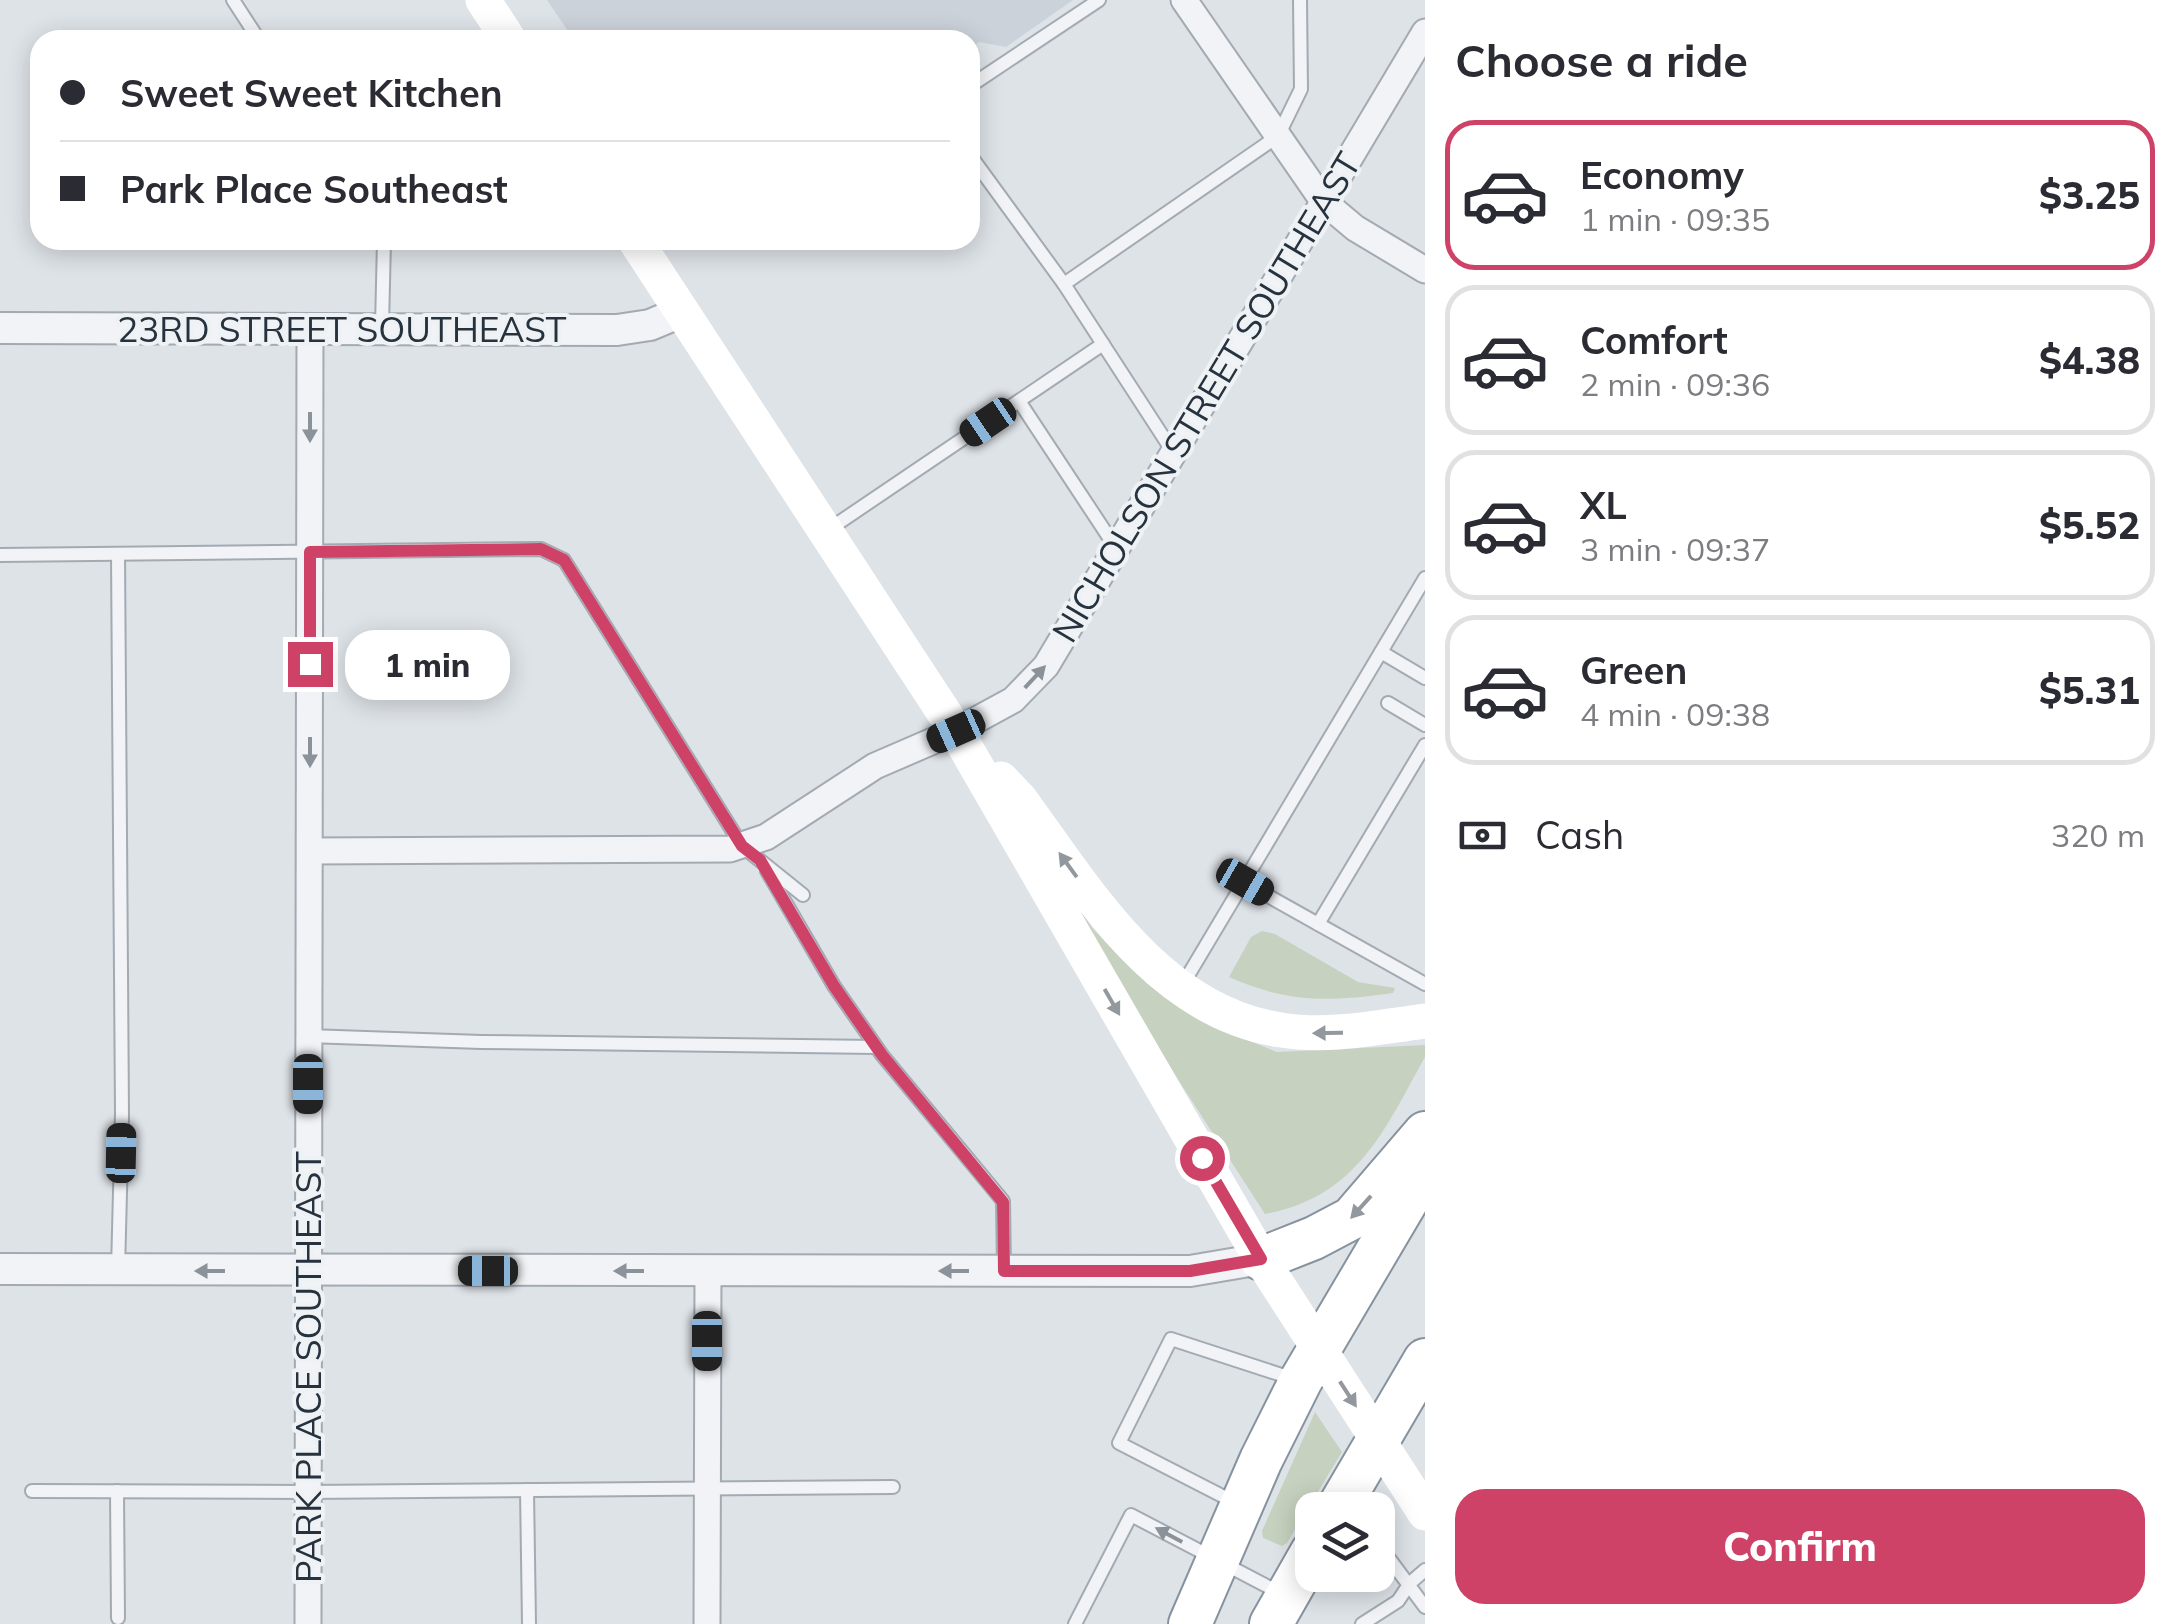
<!DOCTYPE html>
<meta charset="utf-8">
<style>
body{margin:0;font-family:Mulish,sans-serif;background:#f7f7f7;color:#2b2b33;height:100vh;display:flex;flex-direction:column;font-size:38px;white-space:nowrap}
*{box-sizing:border-box;margin:0}
p{font-size:32px;color:#7c7c81}
.icon{flex:none;width:55px;height:55px;fill:none;stroke:currentColor;stroke-width:2;stroke-linecap:round;stroke-linejoin:round}
.map{position:relative;flex:1;overflow:hidden}
.side{display:flex;flex-direction:column;background:#fff;width:750px}
.side>*{flex:none}
.top-card{position:absolute;left:30px;top:30px;width:950px;height:220px;border-radius:30px;box-shadow:0 5px 25px #0003;display:grid;align-content:center;height:220px;padding:0 30px;background:#fff}
.tools{position:absolute;left:1295px;top:1492px;display:grid;gap:20px}
.tools a{display:grid;place-items:center;width:100px;height:100px;border-radius:20px;background:#fff;box-shadow:0 5px 25px #0003;font-size:50px}
.end{position:absolute;width:45px;height:45px;margin:-22px;border:12px solid #ce4267;background:#fff;box-shadow:0 0 0 5px #fff}
.from{border-radius:50%}
.bubble{position:absolute;height:70px;border-radius:30px;background:#fff;box-shadow:0 5px 25px #0003;font-size:32px;font-weight:800;line-height:70px;text-align:center}
.car{position:absolute;width:30px;height:60px;margin:-30px -15px;border-radius:12px;box-shadow:0 0 8px 2px #0007;background:linear-gradient(#222 24%,#8ab4d8 0 40%,#222 0 76%,#8ab4d8 0 86%,#222 0)}
.top-card b{display:flex;align-items:center;gap:35px;height:95px;font-size:38px}
.top-card b+b{border-top:2px solid #e1e1e2}
.top-card i{width:25px;height:25px;background:#2b2b33}
ul{padding:0;list-style:none}
li{display:flex;align-items:center;gap:30px;height:150px;margin:0 20px 15px;padding:0 10px;border:5px solid #e1e1e2;border-radius:30px}
li div{flex:1}
li b{display:block;font-size:38px}
li em{font-style:normal;font-weight:800}
li.on{border-color:#ce4267}
li>.icon{width:90px;height:90px;stroke-width:1.5}
h2{padding:0 30px;font-size:45px;line-height:120px}
.pay{display:flex;align-items:center;gap:25px;height:110px;padding:0 30px;font-size:38px}
.pay p{margin-inline-start:auto}
.primary-button{display:flex;gap:20px;margin-top:auto;padding:20px 30px}
.primary-button a{flex:1;height:115px;border-radius:30px;background:#ce4267;color:#fff;font-size:40px;font-weight:800;line-height:115px;text-align:center}
main{display:flex;flex:1;min-height:0}
.map>svg:first-child{display:block}
.built{fill:#ccd2da}
.green{fill:#c6d2bf}
.lines{fill:none;stroke-linecap:round;stroke-linejoin:round}
.service-casing{stroke:#a3aab2;stroke-width:16}
.minor-casing{stroke:#a3aab2;stroke-width:29}
.tertiary-casing{stroke:#a3aab2;stroke-width:34}
.trunk-casing{stroke:#86929e;stroke-width:46}
.service{stroke:#f1f3f6;stroke-width:12}
.minor{stroke:#f1f3f6;stroke-width:25}
.tertiary{stroke:#f1f3f6;stroke-width:30}
.secondary{stroke:#fff;stroke-width:35}
.trunk{stroke:#fff;stroke-width:42}
.oneway{fill:#8c929a}
.oneway2{fill:#93989f}
.route{stroke:#ce4267;stroke-width:12}
.labels{text-anchor:middle;dominant-baseline:central;stroke-width:8;stroke-linejoin:round;paint-order:stroke}
.street-label{font-size:35px;fill:#27323f;stroke:#eef2f5}
</style>
<main>
<div class="map">
<svg width="1425" height="1624" viewBox="0 0 1425 1624">
<rect width="100%" height="100%" fill="#dee3e8"/>
<!-- built -->
<polygon class="built" points="547,0 1073,0 1006,47 979,42 970,49 970,40 574,40"/>
<!-- green -->
<g class="green">
<path d="M1007 797 1093 929 1149 985 1215 1027 1277 1052 1425 1045V1057C1384 1131 1357 1197 1265 1214L1179 1081Z"/>
<path d="M1262 931 1275 934 1358 982 1395 988 1393 993C1331 1002 1287 1003 1229 977L1251 937Z"/>
<polygon points="1315,1412 1342,1452 1287,1543 1282,1546 1263,1538 1262,1531"/>
</g>
<g class="lines">
<defs>
<g id="service">
<polyline points="233,0 259,40"/>
<polyline points="970,86 1099,0"/>
<polyline points="970,155 1064,284 1173,452"/>
<polyline points="1064,284 1278,136 1301,89 1300,0"/>
<polyline points="382,327 384,240"/>
<polyline points="1019,401 1116,548"/>
<polyline points="828,530 1103,344"/>
<polyline points="118,554 122,1114 118,1270"/>
<polyline points="0,555 541,549 564,560 742,846 803,895"/>
<polyline points="1381,652 1425,678"/>
<polyline points="1388,703 1425,725"/>
<polyline points="767,871 834,986 882,1055 1003,1201 1004,1269"/>
<polyline points="1245,883 1425,984"/>
<polyline points="1318,924 1425,745"/>
<polyline points="1183,984 1425,578"/>
<polyline points="308,1036 481,1042 876,1047"/>
<polyline points="527,1490 529,1624"/>
<polyline points="32,1491 308,1492 893,1487"/>
<polyline points="117,1491 118,1618"/>
<polyline points="1234,1502 1119,1443 1171,1339 1294,1379"/>
<polyline points="1378,1551 1388,1557 1425,1607"/>
<polyline points="1075,1624 1131,1515 1280,1593"/>
<polyline points="1362,1624 1398,1601 1410,1583 1425,1570"/>
</g>
<g id="minor">
<polyline points="1184,0 1323,201 1355,228 1425,270"/>
<polyline points="310,851 730,849 766,837 875,766 956,731 1013,700 1046,666 1425,32"/>
<polyline points="308,1624 310,329"/>
<polyline points="707,1624 708,1271"/>
</g>
<g id="tertiary">
<polyline points="0,328 617,330 650,325 681,312"/>
<polyline points="0,1269 1190,1271 1261,1259"/>
</g>
<g id="trunk">
<polyline points="1261,1259 1314,1238 1352,1218 1425,1133"/>
<polyline points="1337,1510 1425,1360"/>
<polyline points="1190,1624 1261,1460 1301,1380 1425,1170"/>
<polyline points="1271,1624 1312,1552"/>
</g>
</defs>
<!-- service casing -->
<use href="#service" class="service-casing"/>
<!-- minor casing -->
<use href="#minor" class="minor-casing"/>
<!-- tertiary casing -->
<use href="#tertiary" class="tertiary-casing"/>
<!-- trunk casing -->
<use href="#trunk" class="trunk-casing"/>
<!-- service -->
<use href="#service" class="service"/>
<!-- minor -->
<use href="#minor" class="minor"/>
<!-- tertiary -->
<use href="#tertiary" class="tertiary"/>
<!-- secondary -->
<g class="secondary">
<polyline points="483,0 509,40"/>
<polyline points="635,240 956,731 1261,1259 1425,1513"/>
<path d="M1001 779 1020 799C1087 891 1158 1012 1281 1030 1330 1038 1377 1027 1425 1021"/>
</g>
<!-- trunk -->
<use href="#trunk" class="trunk"/>
</g>
<!-- one-way arrows -->
<defs><path id="oneway-solid" d="M-6-.8H1V-3.2L6.5 0L1 3.2V.8H-6Z" transform="scale(2.5)"/></defs>
<g class="oneway">
<use href="#oneway-solid" transform="translate(310 427) rotate(90)"/>
<use href="#oneway-solid" transform="translate(1035 677) rotate(-47)"/>
<use href="#oneway-solid" transform="translate(310 752) rotate(90)"/>
<use href="#oneway-solid" transform="translate(210 1271) rotate(-180)"/>
<use href="#oneway-solid" transform="translate(629 1271) rotate(180)"/>
<use href="#oneway-solid" transform="translate(954 1271) rotate(180)"/>
<use href="#oneway-solid" transform="translate(1169 1535) rotate(-152)"/>
</g>
<g class="oneway2">
<use href="#oneway-solid" transform="translate(1068 865) rotate(-126)"/>
<use href="#oneway-solid" transform="translate(1112 1002) rotate(60)"/>
<use href="#oneway-solid" transform="translate(1328 1033) rotate(179)"/>
<use href="#oneway-solid" transform="translate(1361 1207) rotate(132)"/>
<use href="#oneway-solid" transform="translate(1348 1394) rotate(57)"/>
</g>
<g class="lines">
<!-- route -->
<polyline class="route" points="310,664 310,552 541,549 564,560 742,846 760,860 834,986 882,1055 1003,1202 1004,1271 1190,1271 1261,1259 1202,1158"/>
</g>
<g class="labels">
<!-- street labels -->
<g class="street-label">
<text x="342" y="329">23RD STREET SOUTHEAST</text>
<text transform="translate(1206 397) rotate(-59)">NICHOLSON STREET SOUTHEAST</text>
<text transform="translate(308 1367) rotate(-90)">PARK PLACE SOUTHEAST</text>
</g>
</g>
</svg>
<div class="tools">
<a><svg class="icon" aria-label="layers" viewBox="0 0 24 24"><path d="M12 4l9 5-9 5-9-5zM3 14l9 5 9-5"/></svg></a>
</div>
<i class="end from" style="left:1202px;top:1158px"></i>
<i class="end" style="left:310px;top:664px"></i>
<div class="bubble" style="left:345px;top:630px;width:165px">1 min</div>
<i class="car" style="left:988px;top:422px;rotate:236deg"></i>
<i class="car" style="left:956px;top:731px;rotate:246deg"></i>
<i class="car" style="left:1245px;top:882px;rotate:120deg"></i>
<i class="car" style="left:308px;top:1084px;rotate:180deg"></i>
<i class="car" style="left:121px;top:1153px;rotate:1deg"></i>
<i class="car" style="left:488px;top:1271px;rotate:270deg"></i>
<i class="car" style="left:707px;top:1341px;rotate:180deg"></i>
<div class="top-card">
<b><i class="from"></i>Sweet Sweet Kitchen</b>
<b><i></i>Park Place Southeast</b>
</div>
</div>
<section class="side">
<h2>Choose a ride</h2>
<ul>
<li class="on"><svg class="icon" aria-label="car" viewBox="0 0 24 24"><path d="M5 17H2v-5l4-1 3-4h7l3 4 3 1v5h-3M9 17h6M6 11h13"/><circle cx="7" cy="17" r="2"/><circle cx="17" cy="17" r="2"/></svg><div><b>Economy</b><p>1 min · 09:35</p></div><em>$3.25</em></li>
<li><svg class="icon" aria-label="car" viewBox="0 0 24 24"><path d="M5 17H2v-5l4-1 3-4h7l3 4 3 1v5h-3M9 17h6M6 11h13"/><circle cx="7" cy="17" r="2"/><circle cx="17" cy="17" r="2"/></svg><div><b>Comfort</b><p>2 min · 09:36</p></div><em>$4.38</em></li>
<li><svg class="icon" aria-label="car" viewBox="0 0 24 24"><path d="M5 17H2v-5l4-1 3-4h7l3 4 3 1v5h-3M9 17h6M6 11h13"/><circle cx="7" cy="17" r="2"/><circle cx="17" cy="17" r="2"/></svg><div><b>XL</b><p>3 min · 09:37</p></div><em>$5.52</em></li>
<li><svg class="icon" aria-label="car" viewBox="0 0 24 24"><path d="M5 17H2v-5l4-1 3-4h7l3 4 3 1v5h-3M9 17h6M6 11h13"/><circle cx="7" cy="17" r="2"/><circle cx="17" cy="17" r="2"/></svg><div><b>Green</b><p>4 min · 09:38</p></div><em>$5.31</em></li>
</ul>
<div class="pay"><svg class="icon" aria-label="cash" viewBox="0 0 24 24"><path d="M3 7h18v10H3z"/><circle cx="12" cy="12" r="2"/></svg>Cash<p>320 m</p></div>
<div class="primary-button"><a>Confirm</a></div>
</section>
</main>
